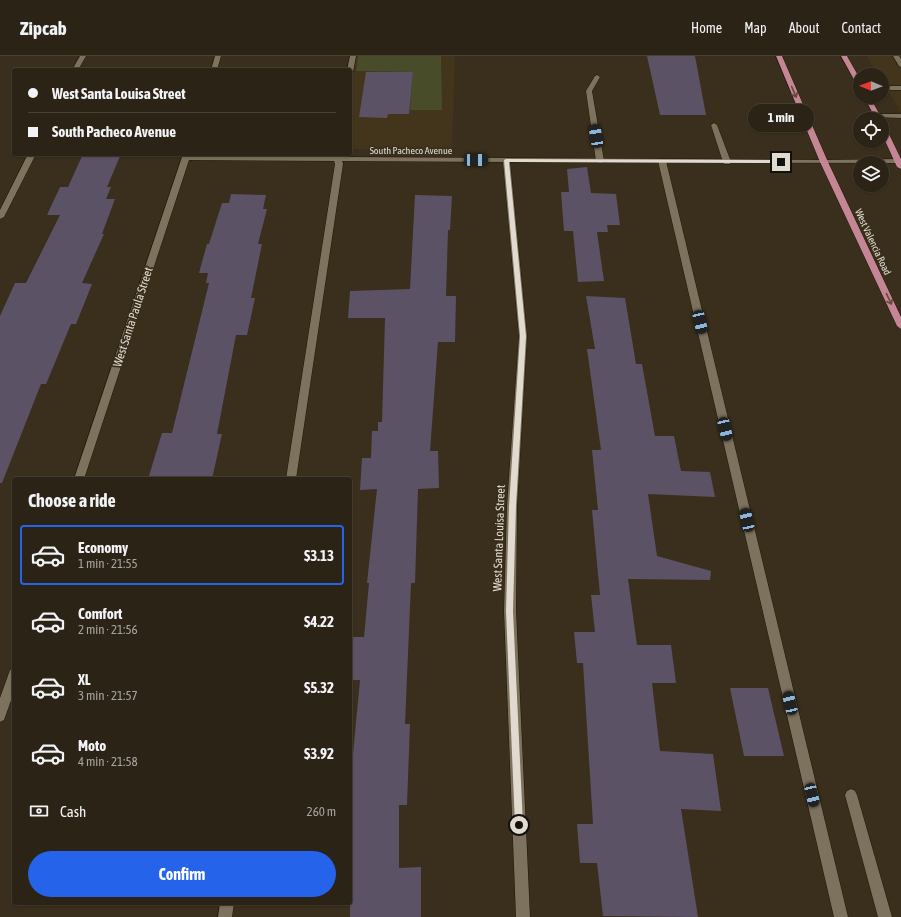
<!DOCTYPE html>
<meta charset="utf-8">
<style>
body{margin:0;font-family:"Asap Condensed",sans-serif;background:#332b1e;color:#f1f3f6;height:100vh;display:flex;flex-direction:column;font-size:15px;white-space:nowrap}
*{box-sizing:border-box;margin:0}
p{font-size:13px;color:#a6a4a0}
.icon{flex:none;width:22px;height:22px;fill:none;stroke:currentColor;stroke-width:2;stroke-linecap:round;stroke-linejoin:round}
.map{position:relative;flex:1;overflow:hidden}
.sheet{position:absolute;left:12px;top:421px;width:340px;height:428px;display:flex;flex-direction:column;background:#2b2315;border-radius:4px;box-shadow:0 1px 3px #0004,0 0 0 1px #474034}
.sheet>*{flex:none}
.banner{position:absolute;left:12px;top:12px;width:340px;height:88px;border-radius:4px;box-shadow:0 1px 3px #0004,0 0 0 1px #474034;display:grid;align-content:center;height:88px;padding:0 16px;background:#2b2315}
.needle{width:26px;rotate:271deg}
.tools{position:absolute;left:853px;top:12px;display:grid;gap:8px}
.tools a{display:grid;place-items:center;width:36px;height:36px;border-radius:50%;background:#2b2315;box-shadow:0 1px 3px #0004,0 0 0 1px #474034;font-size:20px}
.end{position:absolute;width:18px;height:18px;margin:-9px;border:5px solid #e1dbcf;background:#111;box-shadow:0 0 0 2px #111}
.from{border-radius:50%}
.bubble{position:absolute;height:28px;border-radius:14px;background:#2b2315;box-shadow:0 1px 3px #0004,0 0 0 1px #474034;font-size:13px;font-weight:700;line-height:28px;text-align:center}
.car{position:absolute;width:12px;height:24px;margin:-12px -6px;border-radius:5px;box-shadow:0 0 3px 1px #0007;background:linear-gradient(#222 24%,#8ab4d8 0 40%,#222 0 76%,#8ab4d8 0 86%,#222 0)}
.banner b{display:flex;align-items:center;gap:14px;height:38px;font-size:15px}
.banner b+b{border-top:1px solid #474034}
.banner i{width:10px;height:10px;background:#f1f3f6}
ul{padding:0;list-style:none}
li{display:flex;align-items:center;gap:12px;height:60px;margin:0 8px 6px;padding:0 8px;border:2px solid transparent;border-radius:4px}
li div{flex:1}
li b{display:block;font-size:15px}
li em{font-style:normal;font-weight:700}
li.on{border-color:#2563eb}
li>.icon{width:36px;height:36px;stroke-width:1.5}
h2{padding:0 16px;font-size:18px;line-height:48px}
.pay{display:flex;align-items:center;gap:10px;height:44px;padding:0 16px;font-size:15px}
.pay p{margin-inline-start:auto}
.action{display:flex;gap:8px;margin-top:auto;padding:8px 16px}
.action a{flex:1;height:46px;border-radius:24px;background:#2563eb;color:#fff;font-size:16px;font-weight:700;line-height:46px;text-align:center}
header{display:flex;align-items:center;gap:24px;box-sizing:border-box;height:56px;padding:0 20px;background:#2b2315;border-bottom:1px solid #474034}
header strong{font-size:19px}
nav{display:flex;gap:22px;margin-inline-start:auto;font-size:14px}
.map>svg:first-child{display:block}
.built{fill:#42351b}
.green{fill:#494c29}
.building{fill:#5b5266}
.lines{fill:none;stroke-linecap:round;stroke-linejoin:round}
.service-casing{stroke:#201705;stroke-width:1}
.minor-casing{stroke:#201705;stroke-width:1}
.primary-casing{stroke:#201705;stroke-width:1}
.service{fill:#7d725d;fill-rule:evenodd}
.minor{fill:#7d725d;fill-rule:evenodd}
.primary{fill:#c48594;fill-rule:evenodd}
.oneway{stroke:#634940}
.route{fill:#e1dbcf}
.labels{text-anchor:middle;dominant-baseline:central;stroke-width:3.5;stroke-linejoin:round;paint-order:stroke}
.far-street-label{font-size:10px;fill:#e1dbcf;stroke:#392f1c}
.street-label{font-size:12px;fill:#e1dbcf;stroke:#392f1c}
</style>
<header>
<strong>Zipcab</strong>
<nav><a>Home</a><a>Map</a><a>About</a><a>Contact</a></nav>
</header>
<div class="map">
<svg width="901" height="861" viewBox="0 0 901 861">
<rect width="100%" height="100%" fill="#392f1c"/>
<!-- built -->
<g class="built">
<polygon points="354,0 455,0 452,93 350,93 350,23"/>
<polygon points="867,0 901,0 901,56 882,25 882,19 878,19"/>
</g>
<!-- green -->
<polygon class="green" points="358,0 441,0 442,54 410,54 413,16 356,15"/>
<!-- building -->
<g class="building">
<polygon points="647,0 695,0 706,59 660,59"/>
<polygon points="366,16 413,16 409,58 388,58 387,62 359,61"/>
<polygon points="83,98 121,98 107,131 111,131 106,143 115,143 102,178 104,178 82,227 92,228 76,268 71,268 46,328 41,328 2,427 0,427 0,260 15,227 26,227 60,159 47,159 60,131 68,131"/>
<polygon points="587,111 591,137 616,138 620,169 607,169 608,176 597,176 604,225 578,226 573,175 564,175 561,136 569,136 567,113"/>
<polygon points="231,138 266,139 263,153 267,153 258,188 262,188 251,242 255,242 247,279 236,279 217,378 222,378 212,423 148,423 162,377 172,377 209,227 206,227 208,217 199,217 207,188 209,188 222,147 229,147"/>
<polygon points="415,139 452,140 450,174 448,174 446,240 456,240 455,286 438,286 430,395 438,395 439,432 418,433 415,527 411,527 405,668 410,668 407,749 399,749 399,812 421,811 421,861 350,861 350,698 353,698 360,624 352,624 353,606 350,606 350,581 364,581 369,527 367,527 377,433 360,434 362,402 371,402 372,375 378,375 378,366 382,366 385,262 348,262 350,235 410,233"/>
<polygon points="586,240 625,242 636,308 642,308 655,380 674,380 681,415 710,416 715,441 648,438 657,500 711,515 710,524 628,523 637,589 671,589 676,627 652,627 660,695 713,698 721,755 681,753 698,861 603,860 597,807 580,807 577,768 593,768 583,607 577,607 574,576 595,576 591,539 600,539 592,454 598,454 592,394 601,394 587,293 595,293"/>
<polygon points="730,632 768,632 784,700 744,700"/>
</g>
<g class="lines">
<defs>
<g id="service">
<polygon points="80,0 86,0 78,14 72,14"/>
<polygon points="350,0 356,0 353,16 350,18 350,14 347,14"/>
<polygon points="893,0 899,0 901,3 901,11 899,10"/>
<polygon points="597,19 600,21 592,35 604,105 600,107 596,105 586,35 595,20"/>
<rect x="882" y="30" width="19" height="4"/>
<polygon points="877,58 901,58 901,62 875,61 875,59"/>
<polygon points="714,67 717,69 731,106 730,108 724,108 723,106 711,69"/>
<polygon points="28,98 36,98 4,161 0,163 0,154"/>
<polygon points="332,98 340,98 343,108 296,423 286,423 335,108"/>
<polygon points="659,103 665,103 666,105 848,861 834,861 658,105"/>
<polygon points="851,733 855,735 857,739 892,861 878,861 845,739 847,735"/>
<polygon points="220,847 234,847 232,861 218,861"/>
</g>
<g id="minor">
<polygon points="215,0 221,0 217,14 211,14"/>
<polygon points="183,98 191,98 190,100 824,104 901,103 901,107 510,106 527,280 517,450 516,555 530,861 516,861 504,555 507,450 519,280 503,106 189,104 84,423 74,423"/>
<polygon points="14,612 14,636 4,664 0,666 0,642 10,614"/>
</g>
<g id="primary">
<polygon points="776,0 782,0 828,106 901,261 901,273 897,270 820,106"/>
<polygon points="841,0 847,0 860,23 860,31 857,29"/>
<polygon points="864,41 870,41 882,63 882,64 876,63"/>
<polygon points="882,68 885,70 901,103 901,113 897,111 882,78"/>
</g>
</defs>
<!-- service casing -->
<use href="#service" class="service-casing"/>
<!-- minor casing -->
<use href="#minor" class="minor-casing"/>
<!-- primary casing -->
<use href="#primary" class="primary-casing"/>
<!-- service -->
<use href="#service" class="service"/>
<!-- minor -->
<use href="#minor" class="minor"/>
<!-- primary -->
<use href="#primary" class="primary"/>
</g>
<!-- one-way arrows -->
<defs><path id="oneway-shaft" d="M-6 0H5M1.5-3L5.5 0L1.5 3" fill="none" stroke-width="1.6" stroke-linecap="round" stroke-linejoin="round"/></defs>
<g class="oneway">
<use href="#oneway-shaft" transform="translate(794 36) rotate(67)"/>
<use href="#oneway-shaft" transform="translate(889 243) rotate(65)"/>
</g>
<!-- route -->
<polygon class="route" points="506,103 781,104 783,106 781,107 509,106 526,280 516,450 513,555 523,769 522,772 519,774 516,772 515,769 506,555 509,450 520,280 504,104"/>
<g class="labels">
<!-- far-street labels -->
<g class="far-street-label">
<text x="411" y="94">South Pacheco Avenue</text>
<text transform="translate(873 186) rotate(65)">West Valencia Road</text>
</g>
<!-- street labels -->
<g class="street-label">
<text transform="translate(133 261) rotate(-72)">West Santa Paula Street</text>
<text transform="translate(499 482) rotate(-88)">West Santa Louisa Street</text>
</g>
</g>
</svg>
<div class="tools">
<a><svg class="needle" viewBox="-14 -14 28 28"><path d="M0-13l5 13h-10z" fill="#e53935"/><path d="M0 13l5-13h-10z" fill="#a6a4a0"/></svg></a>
<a><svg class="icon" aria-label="locate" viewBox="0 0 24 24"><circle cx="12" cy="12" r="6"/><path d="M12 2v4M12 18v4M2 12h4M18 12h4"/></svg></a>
<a><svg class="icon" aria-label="layers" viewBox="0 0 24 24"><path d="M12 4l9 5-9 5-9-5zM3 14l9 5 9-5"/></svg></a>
</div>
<i class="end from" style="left:519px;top:769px"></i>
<i class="end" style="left:781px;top:106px"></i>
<div class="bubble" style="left:748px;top:48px;width:66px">1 min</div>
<i class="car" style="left:596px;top:80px;rotate:351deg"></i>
<i class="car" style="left:476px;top:104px;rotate:90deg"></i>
<i class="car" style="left:700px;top:266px;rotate:167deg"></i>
<i class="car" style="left:725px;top:373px;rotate:167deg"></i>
<i class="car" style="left:747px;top:464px;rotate:347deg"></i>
<i class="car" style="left:790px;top:647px;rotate:347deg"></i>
<i class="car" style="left:812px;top:739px;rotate:167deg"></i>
<div class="banner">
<b><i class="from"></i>West Santa Louisa Street</b>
<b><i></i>South Pacheco Avenue</b>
</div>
<section class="sheet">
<h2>Choose a ride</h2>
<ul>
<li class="on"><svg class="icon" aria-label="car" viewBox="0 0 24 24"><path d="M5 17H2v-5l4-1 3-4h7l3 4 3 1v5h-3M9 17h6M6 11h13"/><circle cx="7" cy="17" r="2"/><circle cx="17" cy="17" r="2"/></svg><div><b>Economy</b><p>1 min · 21:55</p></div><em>$3.13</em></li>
<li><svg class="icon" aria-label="car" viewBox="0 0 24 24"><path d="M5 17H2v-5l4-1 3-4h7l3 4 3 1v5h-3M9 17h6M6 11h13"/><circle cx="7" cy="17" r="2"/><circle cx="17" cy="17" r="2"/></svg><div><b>Comfort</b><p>2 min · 21:56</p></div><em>$4.22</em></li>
<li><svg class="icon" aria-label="car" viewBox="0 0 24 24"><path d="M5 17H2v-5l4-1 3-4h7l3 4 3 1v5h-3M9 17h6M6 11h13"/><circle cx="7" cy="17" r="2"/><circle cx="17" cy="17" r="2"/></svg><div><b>XL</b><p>3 min · 21:57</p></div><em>$5.32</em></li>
<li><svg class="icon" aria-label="car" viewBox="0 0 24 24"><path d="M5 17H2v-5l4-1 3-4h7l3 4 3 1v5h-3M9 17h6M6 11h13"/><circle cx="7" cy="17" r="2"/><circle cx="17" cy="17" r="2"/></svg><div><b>Moto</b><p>4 min · 21:58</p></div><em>$3.92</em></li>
</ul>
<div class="pay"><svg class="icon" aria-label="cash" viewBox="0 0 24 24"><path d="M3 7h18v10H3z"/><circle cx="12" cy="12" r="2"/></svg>Cash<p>260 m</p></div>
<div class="action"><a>Confirm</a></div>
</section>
</div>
